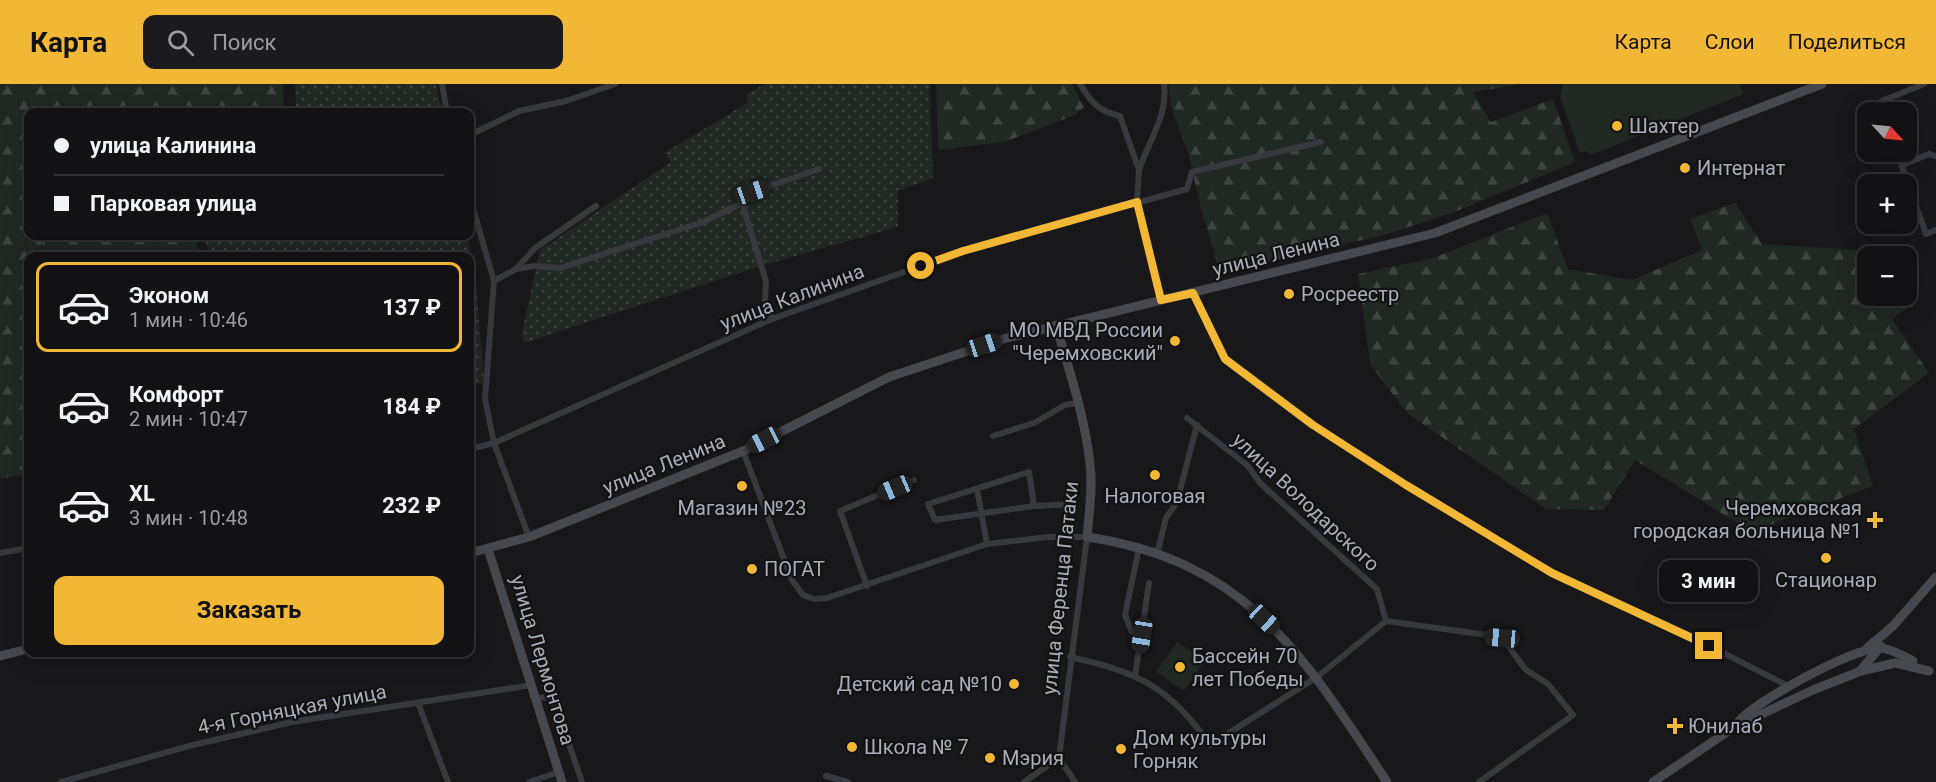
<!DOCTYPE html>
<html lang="ru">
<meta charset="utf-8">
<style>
body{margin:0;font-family:Roboto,sans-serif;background:#1b1a1d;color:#f1f3f6;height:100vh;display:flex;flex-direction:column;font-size:22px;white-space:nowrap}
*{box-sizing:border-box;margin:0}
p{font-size:20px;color:#9c9da0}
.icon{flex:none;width:33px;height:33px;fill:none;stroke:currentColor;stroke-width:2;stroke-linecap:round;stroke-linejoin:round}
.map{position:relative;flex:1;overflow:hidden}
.details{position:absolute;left:24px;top:168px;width:450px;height:405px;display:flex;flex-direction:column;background:#121114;border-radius:12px;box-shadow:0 6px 24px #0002,0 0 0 2px #313134}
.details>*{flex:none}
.banner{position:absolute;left:24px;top:24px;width:450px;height:132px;border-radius:12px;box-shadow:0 6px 24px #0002,0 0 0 2px #313134;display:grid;align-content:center;height:132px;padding:0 30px;background:#121114}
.needle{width:39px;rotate:116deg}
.fabs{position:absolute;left:1857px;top:18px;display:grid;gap:12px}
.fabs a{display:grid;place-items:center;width:60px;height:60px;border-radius:12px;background:#121114;box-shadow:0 6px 24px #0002,0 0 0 2px #313134;font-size:30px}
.end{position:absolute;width:27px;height:27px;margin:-14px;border:8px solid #f3b736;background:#111;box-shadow:0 0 0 3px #111}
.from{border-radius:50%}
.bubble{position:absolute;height:42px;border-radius:12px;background:#121114;box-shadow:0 6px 24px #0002,0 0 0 2px #313134;font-size:20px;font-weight:700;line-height:42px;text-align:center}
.car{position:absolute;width:18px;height:36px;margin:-18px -9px;border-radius:8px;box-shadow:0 0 4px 2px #0007;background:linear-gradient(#222 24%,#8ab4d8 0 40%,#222 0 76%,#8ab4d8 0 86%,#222 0)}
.banner b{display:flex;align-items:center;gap:21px;height:57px;font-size:22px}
.banner b+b{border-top:2px solid #313134}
.banner i{width:15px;height:15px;background:#f1f3f6}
ul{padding:10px 0 0;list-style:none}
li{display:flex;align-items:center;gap:18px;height:90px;margin:0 12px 9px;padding:0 18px;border:3px solid transparent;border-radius:12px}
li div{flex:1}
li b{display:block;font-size:22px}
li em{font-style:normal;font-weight:700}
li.current{border-color:#f3b736}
li>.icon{width:54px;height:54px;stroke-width:1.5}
.primary-button{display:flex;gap:12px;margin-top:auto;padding:12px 30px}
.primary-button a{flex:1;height:69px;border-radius:12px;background:#f3b736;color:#111;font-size:24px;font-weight:700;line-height:69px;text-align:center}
header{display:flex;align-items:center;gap:36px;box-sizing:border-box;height:84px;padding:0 30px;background:#f3b736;color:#111}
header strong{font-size:28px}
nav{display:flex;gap:33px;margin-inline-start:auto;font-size:21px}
.search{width:420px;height:54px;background:#1b1a1d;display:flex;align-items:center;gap:15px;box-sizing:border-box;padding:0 21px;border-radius:12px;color:#9c9da0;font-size:22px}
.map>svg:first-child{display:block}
.grass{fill:url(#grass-dots)}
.forest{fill:url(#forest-firs)}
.pitch{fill:#1f2821}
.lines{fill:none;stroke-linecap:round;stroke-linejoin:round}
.street{stroke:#38393f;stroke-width:6}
.secondary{stroke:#46484f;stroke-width:9}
.route{stroke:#f3b736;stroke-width:8}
.poi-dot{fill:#f3b736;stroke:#121215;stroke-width:2}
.labels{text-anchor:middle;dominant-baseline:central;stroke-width:4.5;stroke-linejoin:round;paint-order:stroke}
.poi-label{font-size:20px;fill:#aaaeb9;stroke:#121215;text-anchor:start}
.street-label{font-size:20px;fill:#aaaeb9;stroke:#121215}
</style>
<header>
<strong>Карта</strong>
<div class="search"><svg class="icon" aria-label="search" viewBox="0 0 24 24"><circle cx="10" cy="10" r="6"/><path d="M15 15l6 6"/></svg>Поиск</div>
<nav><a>Карта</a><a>Слои</a><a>Поделиться</a></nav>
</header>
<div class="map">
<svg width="1936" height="698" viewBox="0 0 1936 698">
<defs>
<pattern id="grass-dots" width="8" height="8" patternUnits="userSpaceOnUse" patternTransform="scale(1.5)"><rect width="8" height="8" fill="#1f2821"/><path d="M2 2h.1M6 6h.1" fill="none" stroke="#3d453f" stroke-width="1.8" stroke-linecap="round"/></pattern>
<pattern id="forest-firs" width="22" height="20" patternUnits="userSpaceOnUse" patternTransform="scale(1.5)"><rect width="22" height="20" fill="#1f2821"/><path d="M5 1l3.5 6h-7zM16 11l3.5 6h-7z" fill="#3d453f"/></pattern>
</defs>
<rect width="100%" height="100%" fill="#18171a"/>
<!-- grass -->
<g class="grass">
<polygon points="295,0 436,0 442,28 292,28 296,23"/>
<polygon points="765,0 930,0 933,94 898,107 898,143 767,180 524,259 522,248 540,166 671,78 664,69 749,18 746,10"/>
<polygon points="203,152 467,152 475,186 484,300 470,299 470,172 210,172"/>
</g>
<!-- forest -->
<g class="forest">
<polygon points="0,0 283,0 284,28 28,28 28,152 195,152 201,172 28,172 28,390 0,395"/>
<polygon points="936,0 1072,0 1084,23 1075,31 1004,58 938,66"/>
<polygon points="1168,0 1521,0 1473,8 1491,38 1553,15 1575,78 1452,129 1384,151 1220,189 1201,125 1188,68 1172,26"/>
<polygon points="1735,119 1762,160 1872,167 1877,172 1868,172 1868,212 1907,210 1914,219 1892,235 1929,289 1854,345 1873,402 1752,448 1635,376 1604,426 1546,425 1407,329 1370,280 1358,190 1433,174 1547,129 1568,185 1632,196 1702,166 1690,135"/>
</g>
<!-- pitch -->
<g class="pitch">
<polygon points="1563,0 1740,0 1744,10 1591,71 1586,67 1580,69 1560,13"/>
<polygon points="1177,558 1205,577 1184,607 1156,588"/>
</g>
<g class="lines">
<!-- street -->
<g class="street">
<polyline points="442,0 447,28"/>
<path d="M1080 0C1091 18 1098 27 1120 32L1139 86 1137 118 1161 216"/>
<polyline points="1882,17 1924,0"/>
<polyline points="1906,46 1914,43"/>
<polyline points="470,51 519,27 566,17 615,0"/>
<polyline points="1897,68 1926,150 1936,146"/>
<polyline points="1902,81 1929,70 1936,72"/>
<path d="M1139 86C1149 56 1168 32 1164 0"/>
<polyline points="470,114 494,197 485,315 494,359 529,453"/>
<polyline points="516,185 535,182 560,184 703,138 742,119"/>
<polyline points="494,197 516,185 535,164 596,122"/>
<polyline points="1193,209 1225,275 1313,341 1406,401 1553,489 1690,552 1788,602"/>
<polyline points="772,235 765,216 766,197 742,119 752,108 819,85"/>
<polyline points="1187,334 1248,382 1260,399 1377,505 1386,537"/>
<polyline points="993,352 1034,339 1065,321 1078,319"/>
<polyline points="470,365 494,359 772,235 963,167 1187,105 1192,88 1321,58"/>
<polyline points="743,367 792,496 803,511 814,515 827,514 987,460 1048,453 1087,453 1059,674 1075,698"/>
<polyline points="977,405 987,460"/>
<polyline points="1034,422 1029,388 928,420 935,436 1034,422 1075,420"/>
<polyline points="1139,464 1125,531 1132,548 1142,551"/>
<polyline points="0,469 28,464"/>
<polyline points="1157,470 1166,434 1177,418 1197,341"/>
<polyline points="867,502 840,427 914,396"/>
<path d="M1070 573C1138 588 1170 603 1210 661L1317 593 1386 537 1502 553 1525 585 1548 600 1573 631 1479 698"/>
<polyline points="1135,592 1149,499"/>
<polyline points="537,614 553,613 582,698"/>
<polyline points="418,619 448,698"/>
<polyline points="826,692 848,698"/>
<polyline points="61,698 189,662 292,638 532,601"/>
<polyline points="529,698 559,688"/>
<polyline points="1024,698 1059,674"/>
</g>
<!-- secondary -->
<g class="secondary">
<path d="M1056 241C1069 286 1085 333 1090 380 1093 404 1089 429 1087 453 1249 477 1304 573 1387 698"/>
<polyline points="488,465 562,698"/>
<polyline points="470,469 529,453 743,367 889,293 1007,254 1435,149 1822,0"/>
<polyline points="1867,564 1893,542 1936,493"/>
<polyline points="0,572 28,565"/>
<polyline points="1861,586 1881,562"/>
<path d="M1739 637C1758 616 1851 565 1879 564 1889 564 1904 572 1913 577"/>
<polyline points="1653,698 1736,642 1813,606 1861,587 1895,579 1929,587"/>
</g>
</g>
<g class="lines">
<!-- route -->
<polyline class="route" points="921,182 963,167 1137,118 1161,216 1193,209 1225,275 1313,341 1406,401 1552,489 1709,562"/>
</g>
<!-- markers -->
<g class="poi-dot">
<circle cx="1617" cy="42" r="6"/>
<circle cx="1685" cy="84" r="6"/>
<circle cx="1289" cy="210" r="6"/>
<circle cx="1175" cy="257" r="6"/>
<circle cx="1155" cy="391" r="6"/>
<circle cx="742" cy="402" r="6"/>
<path d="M1872 427h6v6h6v6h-6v6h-6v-6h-6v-6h6z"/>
<circle cx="1826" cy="474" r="6"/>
<circle cx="752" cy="485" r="6"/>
<circle cx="1180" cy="583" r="6"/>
<circle cx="1014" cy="600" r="6"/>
<path d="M1672 633h6v6h6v6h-6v6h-6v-6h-6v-6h6z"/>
<circle cx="852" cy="663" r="6"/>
<circle cx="1121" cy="665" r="6"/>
<circle cx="990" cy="674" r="6"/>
</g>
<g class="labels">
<!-- poi labels -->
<g class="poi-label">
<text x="1629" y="42">Шахтер</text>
<text x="1697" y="84">Интернат</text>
<text x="1301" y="210">Росреестр</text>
<text x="1163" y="246" text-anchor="end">МО МВД России<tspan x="1163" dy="23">"Черемховский"</tspan></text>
<text x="1155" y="412" text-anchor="middle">Налоговая</text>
<text x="742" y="424" text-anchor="middle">Магазин №23</text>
<text x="1862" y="424" text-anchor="end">Черемховская<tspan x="1862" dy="23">городская больница №1</tspan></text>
<text x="764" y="485">ПОГАТ</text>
<text x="1826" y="496" text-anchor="middle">Стационар</text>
<text x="1192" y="572">Бассейн 70<tspan x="1192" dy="23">лет Победы</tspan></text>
<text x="1002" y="600" text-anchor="end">Детский сад №10</text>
<text x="1688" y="642">Юнилаб</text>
<text x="1133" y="654">Дом культуры<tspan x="1133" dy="23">Горняк</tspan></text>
<text x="864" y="663">Школа № 7</text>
<text x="1002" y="674">Мэрия</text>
</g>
<!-- street labels -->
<g class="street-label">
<text transform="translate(1276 170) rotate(-14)">улица Ленина</text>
<text transform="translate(792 213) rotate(-21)">улица Калинина</text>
<text transform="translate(664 380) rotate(-22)">улица Ленина</text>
<text transform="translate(1306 418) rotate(43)">улица Володарского</text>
<text transform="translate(1060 504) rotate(-84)">улица Ференца Патаки</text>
<text transform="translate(543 576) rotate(73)">улица Лермонтова</text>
<text transform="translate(292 625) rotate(-11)">4-я Горняцкая улица</text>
</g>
</g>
</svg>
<div class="fabs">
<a><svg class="needle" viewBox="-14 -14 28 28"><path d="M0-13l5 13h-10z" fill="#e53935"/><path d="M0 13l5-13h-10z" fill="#9c9da0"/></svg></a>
<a>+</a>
<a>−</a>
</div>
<i class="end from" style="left:921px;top:182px"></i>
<i class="end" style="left:1709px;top:562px"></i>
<div class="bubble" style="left:1659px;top:476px;width:99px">3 мин</div>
<i class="car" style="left:752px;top:108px;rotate:71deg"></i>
<i class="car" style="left:984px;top:261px;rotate:72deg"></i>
<i class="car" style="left:764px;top:356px;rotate:243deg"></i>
<i class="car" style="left:895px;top:404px;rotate:247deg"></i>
<i class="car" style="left:1264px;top:535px;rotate:133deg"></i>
<i class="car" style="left:1142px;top:551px;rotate:189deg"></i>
<i class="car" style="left:1502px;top:554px;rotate:275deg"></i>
<div class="banner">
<b><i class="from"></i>улица Калинина</b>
<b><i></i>Парковая улица</b>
</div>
<section class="details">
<ul>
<li class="current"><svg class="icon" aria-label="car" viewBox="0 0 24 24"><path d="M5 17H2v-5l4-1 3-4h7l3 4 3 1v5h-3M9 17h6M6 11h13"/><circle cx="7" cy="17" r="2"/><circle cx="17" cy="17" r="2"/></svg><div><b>Эконом</b><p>1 мин · 10:46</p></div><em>137 ₽</em></li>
<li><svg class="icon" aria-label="car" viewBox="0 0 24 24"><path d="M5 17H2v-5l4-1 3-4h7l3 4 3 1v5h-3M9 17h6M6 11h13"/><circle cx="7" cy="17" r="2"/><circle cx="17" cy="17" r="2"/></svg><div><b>Комфорт</b><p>2 мин · 10:47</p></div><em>184 ₽</em></li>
<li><svg class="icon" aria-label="car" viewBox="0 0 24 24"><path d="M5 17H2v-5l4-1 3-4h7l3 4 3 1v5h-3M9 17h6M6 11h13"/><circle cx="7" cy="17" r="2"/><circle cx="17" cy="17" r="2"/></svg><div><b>XL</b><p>3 мин · 10:48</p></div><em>232 ₽</em></li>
</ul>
<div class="primary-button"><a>Заказать</a></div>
</section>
</div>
